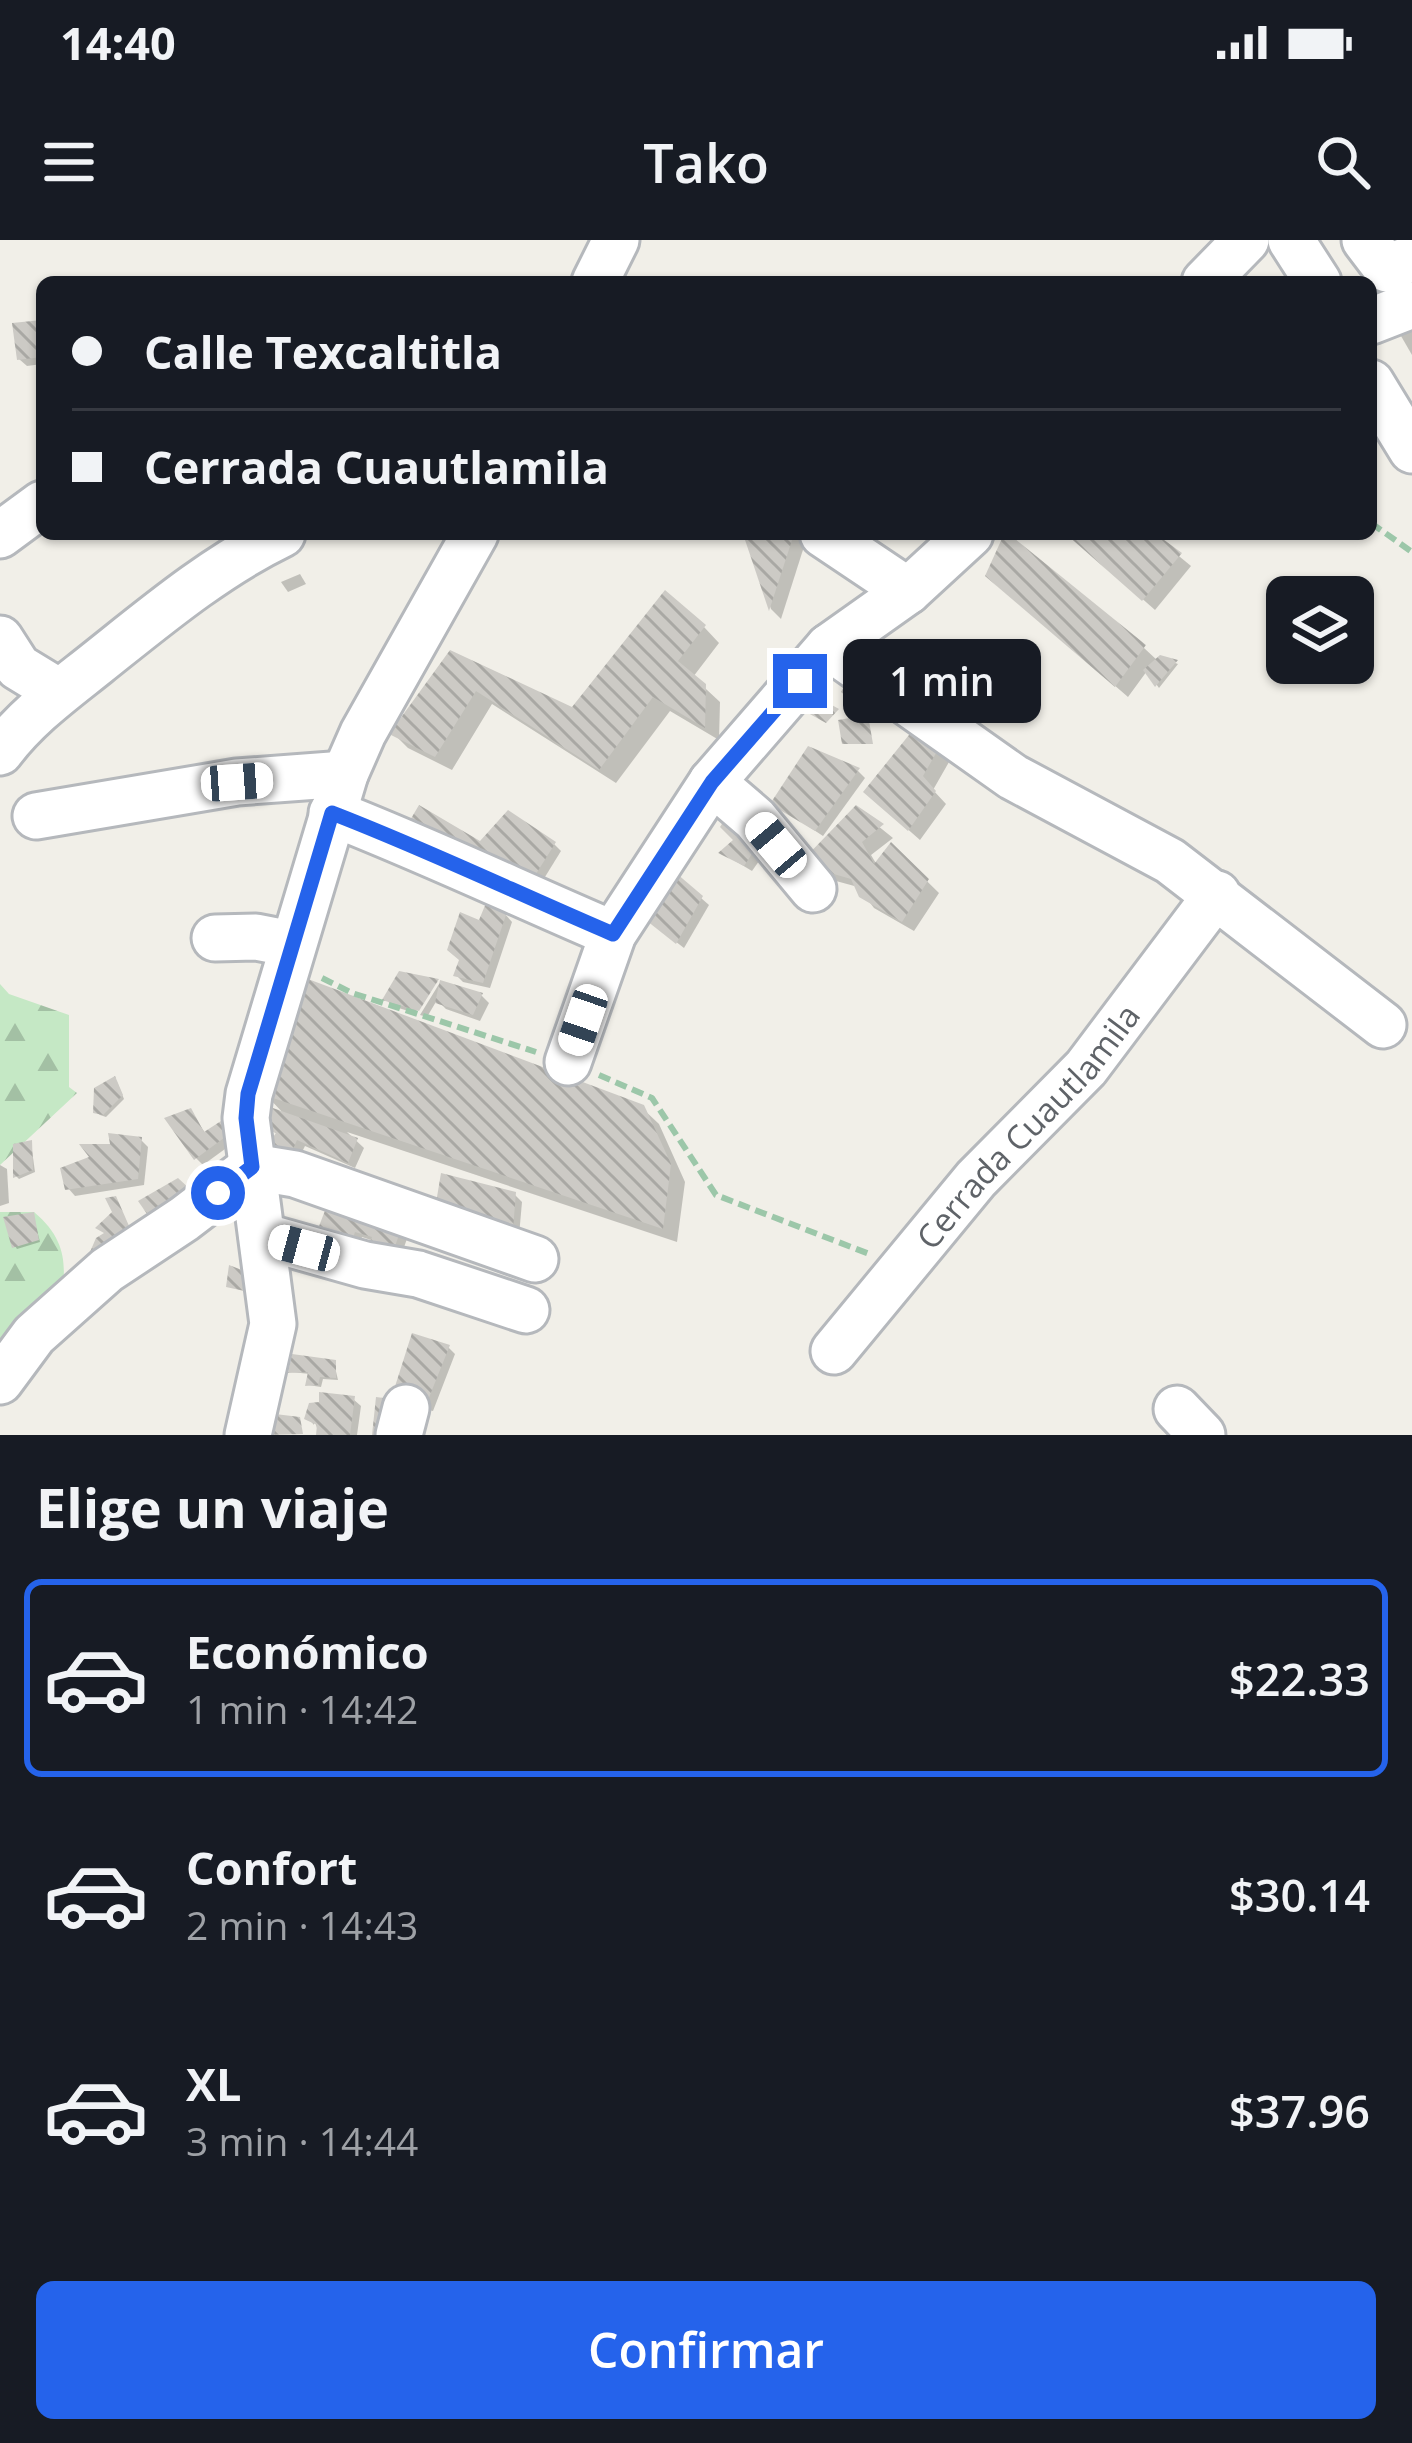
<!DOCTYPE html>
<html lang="es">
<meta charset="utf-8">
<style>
body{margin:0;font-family:"Open Sans",sans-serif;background:#242831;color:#f1f3f6;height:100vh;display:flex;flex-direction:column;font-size:45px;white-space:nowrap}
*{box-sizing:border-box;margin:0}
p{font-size:39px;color:#9ea1a6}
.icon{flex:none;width:66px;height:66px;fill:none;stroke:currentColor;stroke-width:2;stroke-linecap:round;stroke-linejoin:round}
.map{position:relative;height:1195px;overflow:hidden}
.sheet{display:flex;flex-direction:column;background:#171b24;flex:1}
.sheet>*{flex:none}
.top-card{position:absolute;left:36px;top:36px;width:1341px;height:264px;border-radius:18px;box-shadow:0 3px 9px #0004;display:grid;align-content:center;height:264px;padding:0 36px;background:#171b24}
.fabs{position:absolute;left:1266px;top:336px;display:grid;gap:24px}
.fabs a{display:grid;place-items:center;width:108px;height:108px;border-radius:18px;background:#171b24;box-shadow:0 3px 9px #0004;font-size:60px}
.end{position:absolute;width:54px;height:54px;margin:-27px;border:15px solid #2563eb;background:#fff;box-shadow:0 0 0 6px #fff}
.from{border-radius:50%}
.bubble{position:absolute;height:84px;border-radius:18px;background:#171b24;box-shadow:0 3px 9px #0004;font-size:39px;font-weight:600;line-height:84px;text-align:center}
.car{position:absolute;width:36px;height:72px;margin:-36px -18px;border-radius:15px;box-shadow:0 0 9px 3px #0007;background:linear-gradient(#fff 24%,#345 0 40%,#fff 0 76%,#345 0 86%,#fff 0)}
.top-card b{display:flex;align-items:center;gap:42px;height:114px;font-size:45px}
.top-card b+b{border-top:3px solid #363941}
.top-card i{width:30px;height:30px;background:#f1f3f6}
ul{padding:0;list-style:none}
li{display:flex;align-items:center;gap:36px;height:198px;margin:0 24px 18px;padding:0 12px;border:6px solid transparent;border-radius:18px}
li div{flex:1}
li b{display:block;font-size:45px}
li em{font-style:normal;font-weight:600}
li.current{border-color:#2563eb}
li>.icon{width:108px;height:108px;stroke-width:1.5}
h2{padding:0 36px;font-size:54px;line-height:144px}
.button{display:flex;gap:24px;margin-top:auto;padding:24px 36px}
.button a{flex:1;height:138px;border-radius:18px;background:#2563eb;color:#fff;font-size:48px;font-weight:600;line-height:138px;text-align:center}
.status{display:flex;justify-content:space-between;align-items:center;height:84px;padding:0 60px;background:#171b24;direction:ltr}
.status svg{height:33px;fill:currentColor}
header{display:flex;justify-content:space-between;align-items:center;height:156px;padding:0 36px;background:#171b24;font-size:54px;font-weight:600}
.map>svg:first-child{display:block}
.forest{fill:url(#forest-firs)}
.shadow{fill:#0003}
.building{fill:url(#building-back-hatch)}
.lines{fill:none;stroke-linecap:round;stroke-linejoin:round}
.minor-casing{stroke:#b5b8bc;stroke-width:51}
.path{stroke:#9cc7a9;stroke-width:6;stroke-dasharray:12 6;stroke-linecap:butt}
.minor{stroke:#fff;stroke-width:45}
.route{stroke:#2563eb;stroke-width:15}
.labels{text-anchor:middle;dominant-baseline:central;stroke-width:10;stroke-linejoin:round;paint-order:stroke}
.street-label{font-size:33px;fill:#5f6368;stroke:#fff}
</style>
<div class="status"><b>14:40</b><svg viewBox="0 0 49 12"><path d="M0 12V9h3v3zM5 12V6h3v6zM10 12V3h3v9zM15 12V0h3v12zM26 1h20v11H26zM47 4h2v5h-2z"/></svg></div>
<header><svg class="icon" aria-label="menu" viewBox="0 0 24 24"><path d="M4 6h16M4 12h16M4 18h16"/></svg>Tako<svg class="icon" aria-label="search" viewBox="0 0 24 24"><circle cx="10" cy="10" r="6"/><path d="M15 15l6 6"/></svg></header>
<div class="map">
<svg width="1412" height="1195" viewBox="0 0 1412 1195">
<defs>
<pattern id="forest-firs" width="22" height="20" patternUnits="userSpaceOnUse" patternTransform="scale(3)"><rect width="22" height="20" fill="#c5e8c5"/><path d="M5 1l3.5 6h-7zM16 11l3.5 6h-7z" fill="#a3c0a4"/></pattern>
<pattern id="building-back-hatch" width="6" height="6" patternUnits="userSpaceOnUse" patternTransform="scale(3)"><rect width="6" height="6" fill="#cccac5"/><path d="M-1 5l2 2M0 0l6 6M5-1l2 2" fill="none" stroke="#a9a8a4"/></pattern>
</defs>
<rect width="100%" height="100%" fill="#f1efe8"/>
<!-- forest -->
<g class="forest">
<polygon points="0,744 9,754 69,775 69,847 77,853 0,925"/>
<path d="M0 972H34C77 1008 63 1042 56 1091L0 1130Z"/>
</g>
<!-- shadow -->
<g class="shadow">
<polygon points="1412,69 1412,115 1390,77"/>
<polygon points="42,83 42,124 27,126 19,119"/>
<polygon points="746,294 808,294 781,379 771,369"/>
<polygon points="1069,294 1152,294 1191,326 1155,370"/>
<polygon points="300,334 306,344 288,352 281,342"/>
<polygon points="1001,347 1144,408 1158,421 1161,418 1178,424 1159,448 1147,431 1128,457"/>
<polygon points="704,387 719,403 693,437 720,462 719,500 670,471 616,543 492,464 452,530 408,508 393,493 451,413 573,471"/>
<polygon points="845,445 863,453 855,463 841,452"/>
<polygon points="941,504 953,515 933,550 946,564 920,600 879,564"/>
<polygon points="809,510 858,531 865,538 823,596 774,564"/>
<polygon points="857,569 893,598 871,615 877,625 892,607 939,653 914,691 874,668 858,647 814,635"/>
<polygon points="481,604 554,604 561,611 532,658"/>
<polygon points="769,607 752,631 722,613"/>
<polygon points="701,658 709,665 684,708 653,684"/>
<polygon points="505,674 512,682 490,748 463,742 456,735 481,683"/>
<polygon points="400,734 438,743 433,743 415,773 392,766 386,759"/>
<polygon points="439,744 482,756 489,763 480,781 446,769 437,760 427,777 420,775"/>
<polygon points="117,842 124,859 106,877 100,875 96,872"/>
<polygon points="264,853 642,868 659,884 685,942 677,1002 347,892 364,908 355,928 305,906 294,928 278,895 266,886 286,876"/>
<polygon points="190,871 206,894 221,885 236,901 203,925 196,918"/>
<polygon points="141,900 148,907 144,945 75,956 68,948 114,907"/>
<polygon points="31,903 35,932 19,939 16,936"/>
<polygon points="0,925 7,929 9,963 0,966"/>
<polygon points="515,955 522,962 518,1007 445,982"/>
<polygon points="330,963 409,993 395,1033 374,1001 362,997 354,1022"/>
<polygon points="33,975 40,1002 17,1009 15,1006"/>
<polygon points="448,1107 455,1114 433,1171 410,1166 403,1195 375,1195 378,1160 393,1162"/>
<polygon points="334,1123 338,1140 323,1139 321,1147 308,1145 310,1134 291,1132"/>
<polygon points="353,1159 361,1166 357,1195 319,1195 314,1178 314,1185 308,1178"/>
</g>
<!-- building -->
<g class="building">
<polygon points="42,80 42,117 17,120 12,83"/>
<polygon points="743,294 794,294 769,371"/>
<polygon points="1004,294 1009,294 1146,405 1115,447 985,336"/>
<polygon points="1066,294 1156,294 1182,313 1142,361"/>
<polygon points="665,350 706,385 678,421 706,444 705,488 653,457 599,530 476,451 435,517 389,494 450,410 572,467"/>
<polygon points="1160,415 1178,420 1155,447 1143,430"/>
<polygon points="819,458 839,469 826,483 808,473"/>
<polygon points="868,475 873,504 842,504 838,480"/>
<polygon points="917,485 943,501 923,536 936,551 908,591 863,552"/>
<polygon points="808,506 860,528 815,591 770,564"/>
<polygon points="419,565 480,601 508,570 556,602 524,653 406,587"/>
<polygon points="856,565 884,584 862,602 874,624 891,602 929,639 902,682 859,657 851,639 799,624"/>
<polygon points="727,576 763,597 744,626 718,613 733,600 720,587"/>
<polygon points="676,633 703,656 676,704 642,677"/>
<polygon points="486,663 507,672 483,743 453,736 459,720 447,710 460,672 479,680"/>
<polygon points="399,731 439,739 419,771 382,760"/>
<polygon points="300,736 644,865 671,924 663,989 261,854"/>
<polygon points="440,740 483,753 473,775 435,763"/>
<polygon points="115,836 123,855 103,875 93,873 94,848"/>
<polygon points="270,867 358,898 348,923 297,900 287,923 261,914 276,893 263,887"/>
<polygon points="191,868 204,892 221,881 232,892 194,920 164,878"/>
<polygon points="108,893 142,897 138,939 65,950 60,928 89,917 79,904 110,904"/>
<polygon points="32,900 33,930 13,938 13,904"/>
<polygon points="441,933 516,952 512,1002 434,975"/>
<polygon points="178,938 191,950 154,984 138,961"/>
<polygon points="116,956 136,1002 98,1030 90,1012 96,998 104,993 95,988 112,972 105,958"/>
<polygon points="329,960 403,983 388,1027 365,1021 372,997 355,992 347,1017 313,1002"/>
<polygon points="34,972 39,1000 12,1008 3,977"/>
<polygon points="229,1025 252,1034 258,1054 226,1047"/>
<polygon points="412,1093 450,1105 426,1165 394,1195 372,1195 376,1157 391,1159"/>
<polygon points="292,1114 336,1120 336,1138 320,1137 318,1145 305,1146 308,1132 288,1133"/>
<polygon points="319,1152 355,1156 350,1195 316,1195 317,1185 304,1179 309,1163 319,1162"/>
<polygon points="275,1174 300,1177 303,1194 267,1195"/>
</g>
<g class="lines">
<defs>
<g id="minor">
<polyline points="1291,0 1318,42"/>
<polyline points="1365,0 1387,29 1412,18"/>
<polyline points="595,42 616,0"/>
<polyline points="1205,42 1246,0"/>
<polyline points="1371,81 1412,65"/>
<polyline points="1371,143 1412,210"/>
<polyline points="823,294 908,351"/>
<polyline points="0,295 42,264"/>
<polyline points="0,399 18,427 59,452"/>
<polyline points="829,407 1013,537 1170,621 1383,785"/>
<path d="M0 512C27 476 62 451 97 423 156 376 214 327 282 294"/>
<polyline points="712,542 755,579 813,649"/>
<path d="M332 573C427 610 519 654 613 694"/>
<polyline points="36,576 237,542 345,534"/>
<polyline points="215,698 256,697 292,704"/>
<polyline points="568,822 613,694 712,542 829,407 908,351 970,294"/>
<polyline points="262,996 365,1025 418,1034 526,1070"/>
<path id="s1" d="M834 1111 976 939 1086 828 1217 654"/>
<polyline points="0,1141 34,1095 107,1030 184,979 252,927 295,934 535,1019"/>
<polyline points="1177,1169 1202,1195"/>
<polyline points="248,1195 273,1084 246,878 249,854 345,534 363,493 475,294"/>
<polyline points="399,1195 406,1168"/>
</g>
</defs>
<!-- minor casing -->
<use href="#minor" class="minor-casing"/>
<!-- path -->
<g class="path">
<polyline points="1371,283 1412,312"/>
<polyline points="322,738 352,753 536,812"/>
<polyline points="599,835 652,858 716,955 872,1015"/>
</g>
<!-- minor -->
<use href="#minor" class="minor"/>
</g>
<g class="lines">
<!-- route -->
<path class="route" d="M218 953 252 927 246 878 248 854 332 573C428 610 519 654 613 694L712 542 800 441"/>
</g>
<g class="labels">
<!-- street labels -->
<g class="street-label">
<text stroke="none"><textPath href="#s1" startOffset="297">Cerrada Cuautlamila</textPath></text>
</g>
</g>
</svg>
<div class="fabs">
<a><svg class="icon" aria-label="layers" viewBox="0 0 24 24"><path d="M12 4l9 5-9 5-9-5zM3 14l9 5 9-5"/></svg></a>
</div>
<i class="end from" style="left:218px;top:953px"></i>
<i class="end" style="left:800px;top:441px"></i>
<div class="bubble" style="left:843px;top:399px;width:198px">1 min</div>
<i class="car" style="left:237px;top:542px;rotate:86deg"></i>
<i class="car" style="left:776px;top:605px;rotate:320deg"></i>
<i class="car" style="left:583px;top:780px;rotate:199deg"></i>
<i class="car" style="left:304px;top:1008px;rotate:285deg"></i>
<div class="top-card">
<b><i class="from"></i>Calle Texcaltitla</b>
<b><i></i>Cerrada Cuautlamila</b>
</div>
</div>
<section class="sheet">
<h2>Elige un viaje</h2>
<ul>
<li class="current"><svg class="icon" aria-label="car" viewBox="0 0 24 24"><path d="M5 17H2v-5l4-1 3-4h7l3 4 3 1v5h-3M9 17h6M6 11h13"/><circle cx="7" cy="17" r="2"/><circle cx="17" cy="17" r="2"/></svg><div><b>Económico</b><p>1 min · 14:42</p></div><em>$22.33</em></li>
<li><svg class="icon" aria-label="car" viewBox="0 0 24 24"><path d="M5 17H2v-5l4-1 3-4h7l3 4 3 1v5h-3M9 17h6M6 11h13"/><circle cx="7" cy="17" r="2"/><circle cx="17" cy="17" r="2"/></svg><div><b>Confort</b><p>2 min · 14:43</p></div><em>$30.14</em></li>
<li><svg class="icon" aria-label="car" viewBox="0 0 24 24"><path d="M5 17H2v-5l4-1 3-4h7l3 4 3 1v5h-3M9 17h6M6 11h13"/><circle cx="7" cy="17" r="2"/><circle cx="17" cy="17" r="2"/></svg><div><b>XL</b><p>3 min · 14:44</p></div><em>$37.96</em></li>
</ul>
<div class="button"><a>Confirmar</a></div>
</section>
